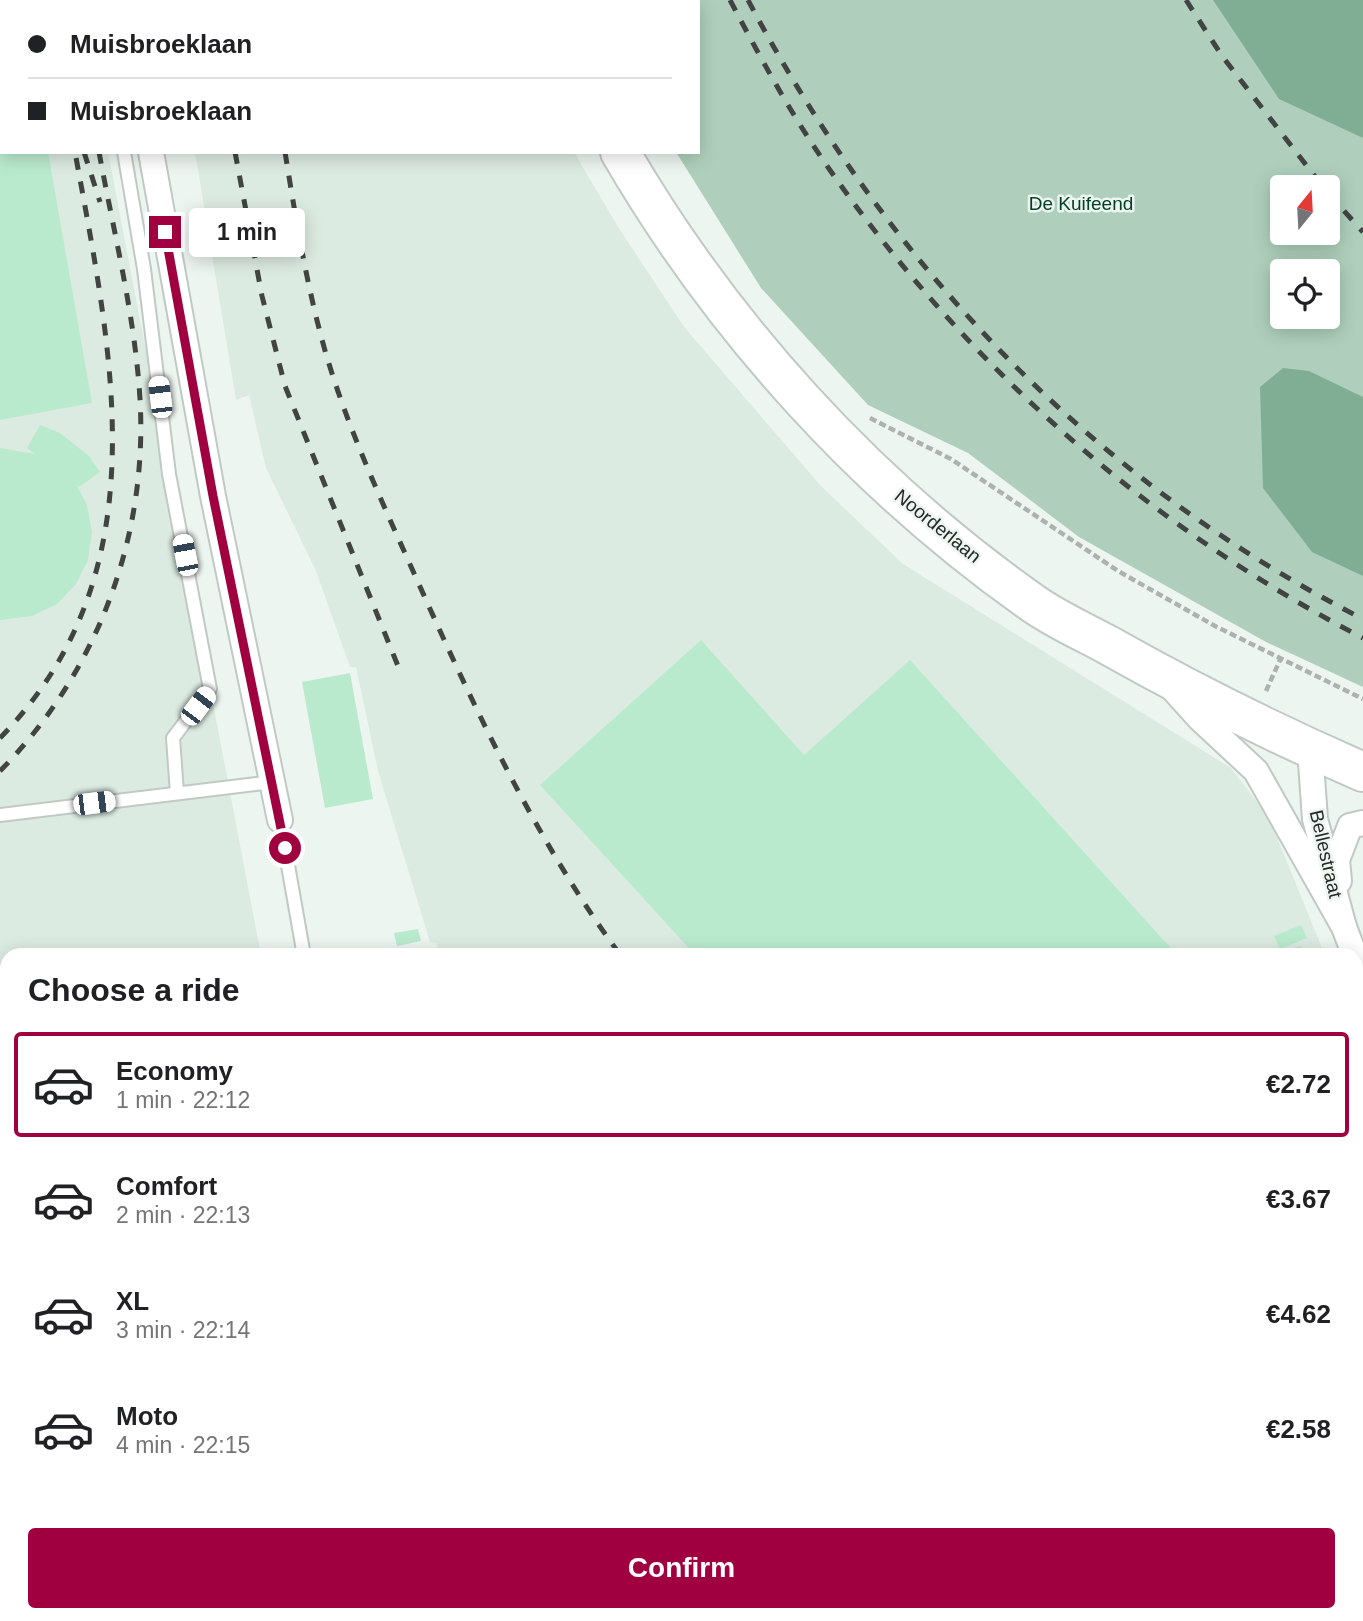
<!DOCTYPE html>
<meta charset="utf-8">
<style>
body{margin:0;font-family:Helvetica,sans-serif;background:#f2f2f2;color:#202124;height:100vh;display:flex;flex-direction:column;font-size:26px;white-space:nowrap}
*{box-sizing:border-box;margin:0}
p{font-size:23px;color:#757577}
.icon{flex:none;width:38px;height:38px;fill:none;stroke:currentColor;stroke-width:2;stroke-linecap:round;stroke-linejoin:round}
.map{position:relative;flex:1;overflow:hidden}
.sheet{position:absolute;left:0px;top:948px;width:1363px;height:674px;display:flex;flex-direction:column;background:#fff;border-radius:21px 21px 0 0;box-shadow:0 4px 18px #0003}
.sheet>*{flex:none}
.banner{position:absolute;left:0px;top:0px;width:700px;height:154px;box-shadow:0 4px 18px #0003;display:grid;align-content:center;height:154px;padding:0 28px;background:#fff}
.needle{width:46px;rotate:18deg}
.fabs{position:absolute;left:1270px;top:175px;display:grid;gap:14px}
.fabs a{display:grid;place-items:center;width:70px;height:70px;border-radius:7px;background:#fff;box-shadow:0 4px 18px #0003;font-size:35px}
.end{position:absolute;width:32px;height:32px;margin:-16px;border:9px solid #a0003f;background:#fff;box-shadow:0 0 0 4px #fff}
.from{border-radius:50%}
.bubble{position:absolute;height:49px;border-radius:7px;background:#fff;box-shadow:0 4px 18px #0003;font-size:23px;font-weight:700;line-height:49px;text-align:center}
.car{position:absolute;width:21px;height:42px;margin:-21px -10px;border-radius:9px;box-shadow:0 0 5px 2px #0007;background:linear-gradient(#fff 24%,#345 0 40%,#fff 0 76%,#345 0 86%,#fff 0)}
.banner b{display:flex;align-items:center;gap:24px;height:66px;font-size:26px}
.banner b+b{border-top:2px solid #e0e0e0}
.banner i{width:18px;height:18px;background:#202124}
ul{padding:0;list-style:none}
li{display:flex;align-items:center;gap:21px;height:105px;margin:0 14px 10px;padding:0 14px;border:4px solid transparent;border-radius:7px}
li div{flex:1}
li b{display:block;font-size:26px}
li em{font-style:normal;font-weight:700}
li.active{border-color:#a0003f}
li>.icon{width:63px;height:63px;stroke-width:1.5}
h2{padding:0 28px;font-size:32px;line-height:84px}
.primary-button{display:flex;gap:14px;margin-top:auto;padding:14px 28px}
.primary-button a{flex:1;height:80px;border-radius:7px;background:#a0003f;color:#fff;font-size:28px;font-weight:700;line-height:80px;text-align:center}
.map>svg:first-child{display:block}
.built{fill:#dcebe2}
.green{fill:#afcfbc;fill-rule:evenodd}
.water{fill:#80ae94}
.building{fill:#baeace}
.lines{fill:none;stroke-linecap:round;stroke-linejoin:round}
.lane-casing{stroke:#c1c9c5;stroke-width:16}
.street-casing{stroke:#c1c9c5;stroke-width:28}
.primary-casing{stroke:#c1c9c5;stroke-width:42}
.path{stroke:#acb2ae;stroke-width:4.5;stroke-dasharray:7 3.5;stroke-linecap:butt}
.lane{stroke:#fff;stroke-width:12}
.street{stroke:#fff;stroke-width:24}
.primary{stroke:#fff;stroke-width:38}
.rail{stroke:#414442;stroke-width:5;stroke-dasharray:12 12;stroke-linecap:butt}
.route{stroke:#a0003f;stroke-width:9}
.labels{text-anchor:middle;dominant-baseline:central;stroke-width:5;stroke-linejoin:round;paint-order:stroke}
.park-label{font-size:19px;fill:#014027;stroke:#edf5f0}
.street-label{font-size:19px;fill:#252826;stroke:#edf5f0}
</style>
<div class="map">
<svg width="1363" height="1621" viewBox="0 0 1363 1621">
<rect width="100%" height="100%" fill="#edf5f0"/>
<!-- built -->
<g class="built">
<polygon points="0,0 79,0 2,2 2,152 108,152 261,955 7,956 7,1615 382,1615 383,1621 0,1621"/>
<rect x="169" y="0" width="333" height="2"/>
<polygon points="195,152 574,152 618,227 685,328 821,486 903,564 1231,768 1269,818 1325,955 439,955 437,943 430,942 378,771 356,667 350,667 316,571 266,468 249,395 236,400"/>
<polygon points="1356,1032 1363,1049 1363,1621 453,1621 452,1615 1356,1615"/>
</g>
<!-- green -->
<path class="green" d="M604 0H1363V687L1266 642 1079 537 968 453 868 405 761 288 676 152H698V2ZM1283 187H1328V233H1283ZM1283 271H1328V317H1283Z"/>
<!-- water -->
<g class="water">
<polygon points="1213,0 1363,0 1363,138 1279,99"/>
<polygon points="1283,368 1309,371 1363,397 1363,576 1312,552 1263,488 1260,387"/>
</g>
<!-- building -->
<g class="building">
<polygon points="0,152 48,152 92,403 0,420"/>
<polygon points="40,425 60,433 89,456 100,472 79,487 76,484 87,505 92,532 88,560 76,584 57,604 32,616 0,620 0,448 35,454 27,448"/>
<polygon points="701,640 804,755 910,660 1178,956 696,956 540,785"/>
<polygon points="350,673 373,799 325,808 302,682"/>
<polygon points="1301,925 1307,938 1280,949 1274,936"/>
<polygon points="418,929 421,941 397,946 394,933"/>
<polygon points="1300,946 1304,956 1279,956"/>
<polygon points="7,1487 7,1530 0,1531 0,1488"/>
<polygon points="204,1615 282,1615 290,1621 197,1621"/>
</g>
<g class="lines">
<defs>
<g id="lane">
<polyline points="98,0 99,2"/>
<polyline points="124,152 144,269 169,474 210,689 173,738 177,793"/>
<polyline points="0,815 272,782"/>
<polyline points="280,820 304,956"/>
<polyline points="420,1615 421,1621"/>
</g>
<g id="street">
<polyline points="123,0 124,2"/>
<polyline points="151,152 213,496 280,820"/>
<polyline points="1172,688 1199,718 1256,771 1344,927"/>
<polyline points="1310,749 1315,819 1344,927 1355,956"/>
<polyline points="1339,881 1337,860 1350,826 1363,823"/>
<polyline points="1356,959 1363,976"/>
</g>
<g id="primary">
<polyline points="547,0 548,2"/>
<path d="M620 152C723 329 866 486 1034 604 1057 620 1084 632 1108 645 1191 692 1276 734 1363 772"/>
</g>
</defs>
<!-- lane casing -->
<use href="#lane" class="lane-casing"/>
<!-- street casing -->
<use href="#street" class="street-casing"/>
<!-- primary casing -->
<use href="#primary" class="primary-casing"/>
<!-- path -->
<g class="path">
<polyline points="585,0 586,2"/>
<polyline points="870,418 951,459 1118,571 1215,626 1363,699"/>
<polyline points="1266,691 1280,660"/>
</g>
<!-- lane -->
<use href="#lane" class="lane"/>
<!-- street -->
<use href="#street" class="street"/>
<!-- primary -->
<use href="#primary" class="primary"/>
<!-- rail -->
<g class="rail">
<polyline points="47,0 48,2"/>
<polyline points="72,0 72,2"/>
<polyline points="208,0 208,2"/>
<polyline points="260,0 260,2"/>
<path d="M730 0C761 59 793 118 832 173 970 369 1149 527 1363 638"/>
<path d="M748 0C889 267 1093 481 1363 619"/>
<polyline points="1186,0 1222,56 1323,187"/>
<polyline points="84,152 100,202"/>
<polyline points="235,152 262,296 285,386 400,671"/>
<path d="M285 152C296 220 307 288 326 354 349 432 384 506 417 580 475 709 536 841 621 956"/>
<polyline points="1328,193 1363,232"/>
<path d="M0 738C162 572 112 355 75 152"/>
<path d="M0 771C97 673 148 537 140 399 135 316 114 234 99 152"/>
<polyline points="1356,1433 1363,1435"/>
<polyline points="1356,1463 1363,1467"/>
</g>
</g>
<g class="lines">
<!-- route -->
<polyline class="route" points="165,232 213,496 285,848"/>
</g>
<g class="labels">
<!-- park labels -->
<g class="park-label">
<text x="1081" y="203">De Kuifeend</text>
</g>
<!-- street labels -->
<g class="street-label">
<text transform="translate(938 526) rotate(39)">Noorderlaan</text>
<text transform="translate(1326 854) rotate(77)">Bellestraat</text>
</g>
</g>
</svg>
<div class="fabs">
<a><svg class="needle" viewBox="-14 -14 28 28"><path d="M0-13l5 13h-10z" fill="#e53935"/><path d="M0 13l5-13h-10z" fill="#757577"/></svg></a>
<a><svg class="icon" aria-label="locate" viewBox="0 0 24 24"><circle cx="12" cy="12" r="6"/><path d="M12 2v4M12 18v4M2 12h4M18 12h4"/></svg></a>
</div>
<i class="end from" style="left:285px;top:848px"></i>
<i class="end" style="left:165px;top:232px"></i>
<div class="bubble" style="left:189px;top:208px;width:116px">1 min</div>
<i class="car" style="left:160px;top:397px;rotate:353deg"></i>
<i class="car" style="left:185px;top:555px;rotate:349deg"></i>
<i class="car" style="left:198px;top:706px;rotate:37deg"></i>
<i class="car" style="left:94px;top:803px;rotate:83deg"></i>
<div class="banner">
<b><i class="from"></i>Muisbroeklaan</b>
<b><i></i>Muisbroeklaan</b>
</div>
<section class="sheet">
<h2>Choose a ride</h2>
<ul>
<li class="active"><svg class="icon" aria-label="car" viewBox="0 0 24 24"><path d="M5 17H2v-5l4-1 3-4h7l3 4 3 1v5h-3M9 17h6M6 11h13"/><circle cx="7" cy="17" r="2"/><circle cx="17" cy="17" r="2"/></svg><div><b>Economy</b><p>1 min · 22:12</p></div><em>€2.72</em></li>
<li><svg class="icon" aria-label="car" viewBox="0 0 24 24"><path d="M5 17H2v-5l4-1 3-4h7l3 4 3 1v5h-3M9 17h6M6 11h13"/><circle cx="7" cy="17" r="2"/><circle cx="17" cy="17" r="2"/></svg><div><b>Comfort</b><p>2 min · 22:13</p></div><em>€3.67</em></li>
<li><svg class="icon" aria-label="car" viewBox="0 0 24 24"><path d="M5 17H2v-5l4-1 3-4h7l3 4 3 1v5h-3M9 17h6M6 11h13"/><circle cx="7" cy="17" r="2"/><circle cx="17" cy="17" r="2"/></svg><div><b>XL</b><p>3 min · 22:14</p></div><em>€4.62</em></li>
<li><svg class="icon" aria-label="car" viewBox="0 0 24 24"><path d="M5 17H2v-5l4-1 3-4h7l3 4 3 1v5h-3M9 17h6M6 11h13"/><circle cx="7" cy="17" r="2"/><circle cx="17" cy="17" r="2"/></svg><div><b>Moto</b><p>4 min · 22:15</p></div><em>€2.58</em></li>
</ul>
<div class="primary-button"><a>Confirm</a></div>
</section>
</div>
